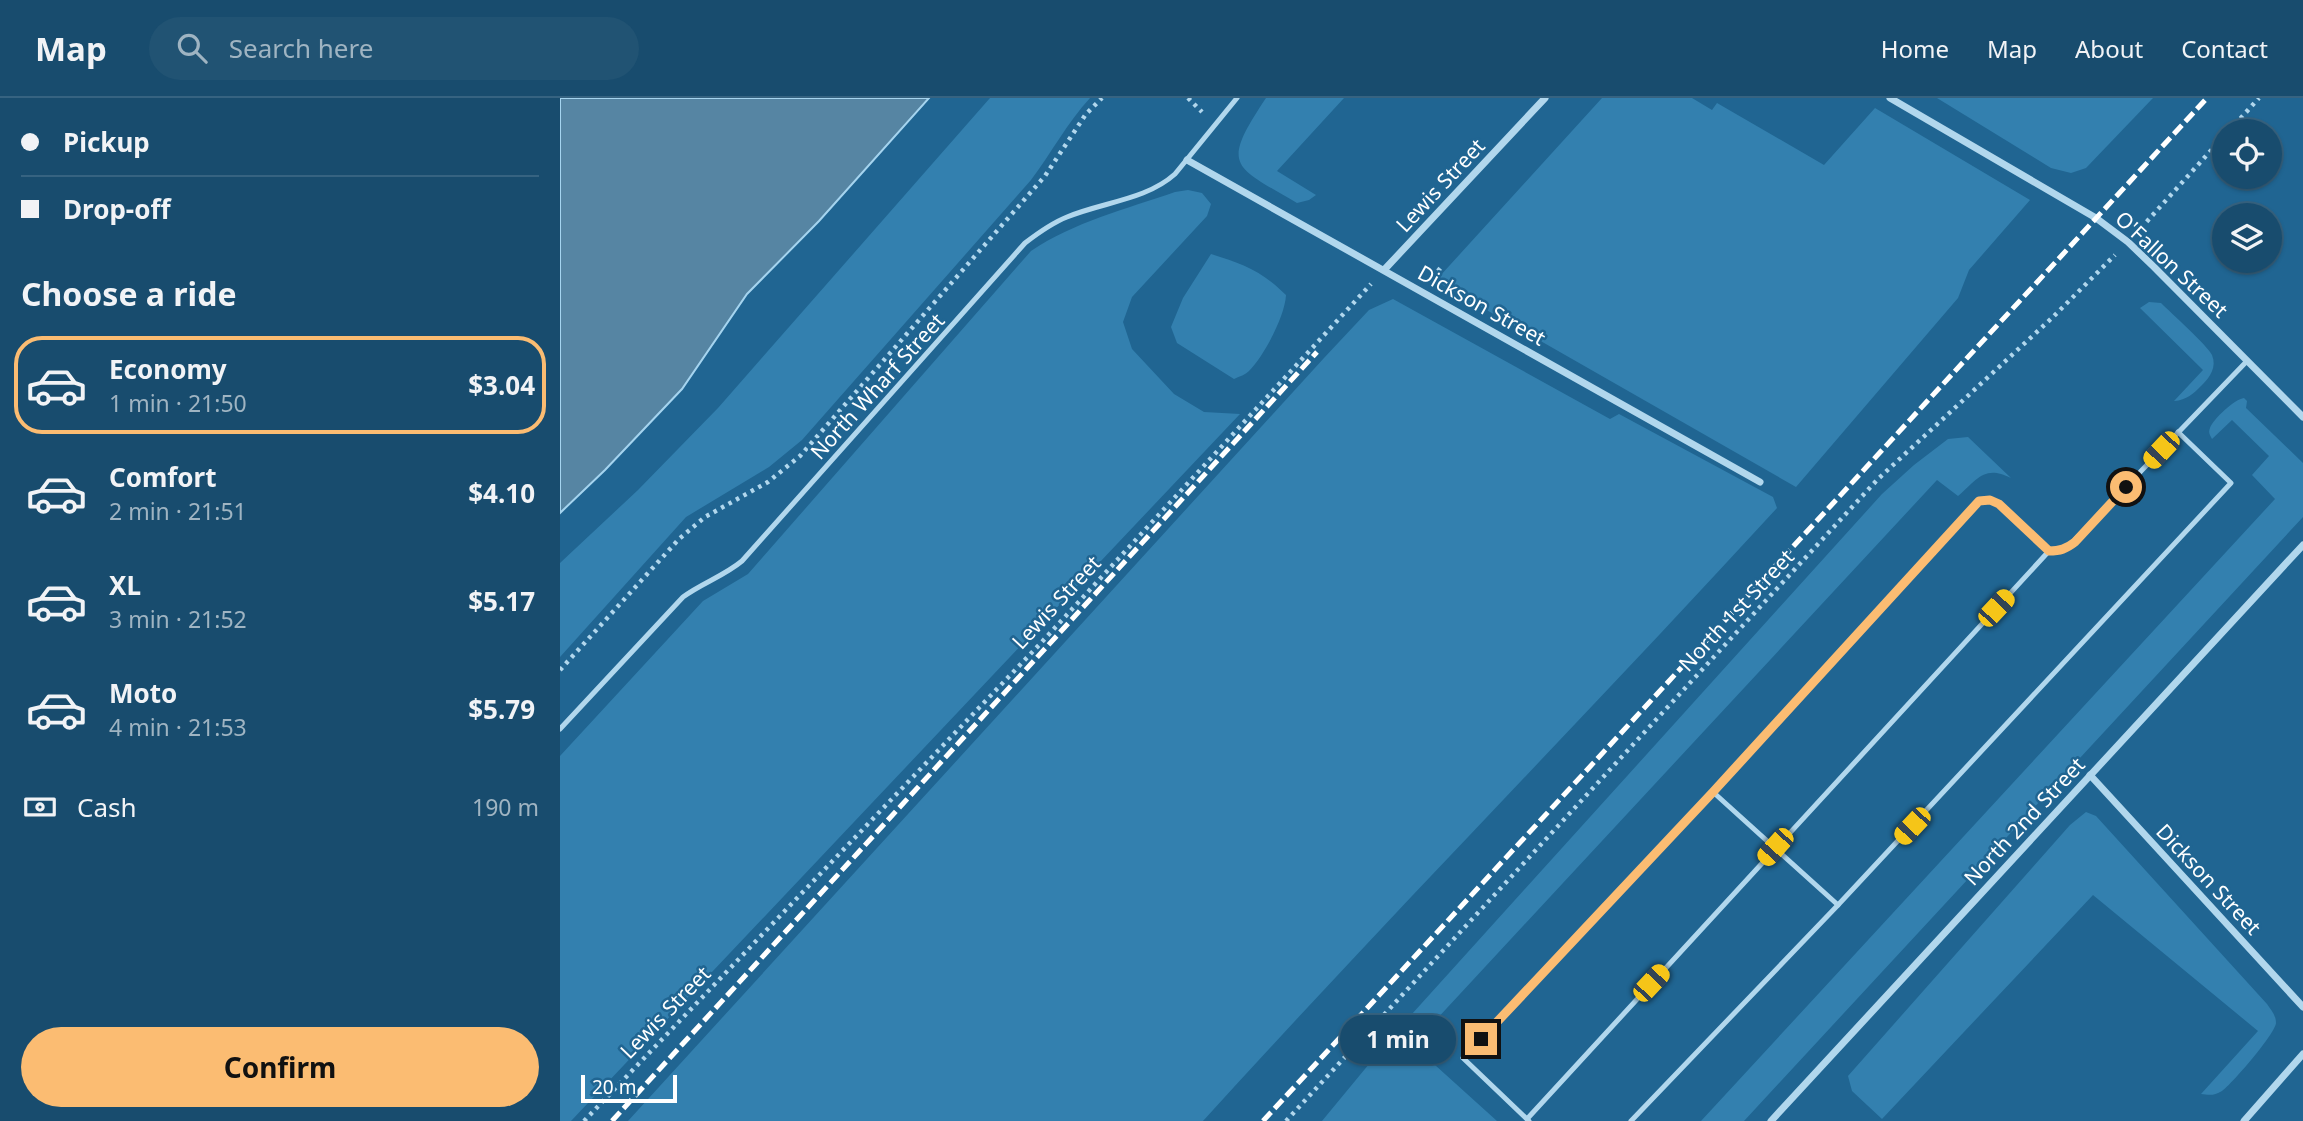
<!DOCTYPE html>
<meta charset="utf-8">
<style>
body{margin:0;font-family:"Noto Sans",sans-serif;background:#215373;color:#f1f3f6;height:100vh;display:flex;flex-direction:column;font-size:26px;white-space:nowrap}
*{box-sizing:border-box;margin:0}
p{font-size:23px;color:#9fb4c2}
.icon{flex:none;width:38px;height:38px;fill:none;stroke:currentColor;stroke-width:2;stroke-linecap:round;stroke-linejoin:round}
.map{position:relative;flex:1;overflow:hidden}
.panel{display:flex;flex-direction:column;background:#184c6e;width:560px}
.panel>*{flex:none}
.banner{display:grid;align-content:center;height:154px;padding:0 21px;background:#184c6e}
.controls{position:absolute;left:1652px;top:21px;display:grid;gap:14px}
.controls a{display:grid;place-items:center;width:70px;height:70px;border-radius:50%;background:#184c6e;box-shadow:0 2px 5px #0004,0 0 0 2px #366381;font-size:35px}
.scale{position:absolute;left:21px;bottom:18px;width:96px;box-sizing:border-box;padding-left:7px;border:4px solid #fff;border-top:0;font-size:19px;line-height:24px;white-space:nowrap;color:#fff;-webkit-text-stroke:5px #206592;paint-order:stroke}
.end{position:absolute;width:32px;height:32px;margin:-16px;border:9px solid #fbbc72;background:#111;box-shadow:0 0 0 4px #111}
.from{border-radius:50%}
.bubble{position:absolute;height:49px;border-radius:24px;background:#184c6e;box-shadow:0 2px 5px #0004,0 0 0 2px #366381;font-size:23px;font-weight:700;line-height:49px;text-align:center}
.car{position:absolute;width:21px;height:42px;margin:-21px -10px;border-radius:9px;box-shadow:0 0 5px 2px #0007;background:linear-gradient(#f5c518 24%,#345 0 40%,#f5c518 0 76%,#345 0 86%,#f5c518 0)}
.banner b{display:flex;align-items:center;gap:24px;height:66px;font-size:26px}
.banner b+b{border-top:2px solid #366381}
.banner i{width:18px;height:18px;background:#f1f3f6}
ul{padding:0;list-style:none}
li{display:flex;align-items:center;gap:21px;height:98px;margin:0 14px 10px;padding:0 7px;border:4px solid transparent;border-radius:28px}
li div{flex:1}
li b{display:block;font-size:26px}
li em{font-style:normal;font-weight:700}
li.on{border-color:#fbbc72}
li>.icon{width:63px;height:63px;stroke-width:1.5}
h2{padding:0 21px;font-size:32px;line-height:84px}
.pay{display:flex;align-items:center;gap:18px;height:77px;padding:0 21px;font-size:26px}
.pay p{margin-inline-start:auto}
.button{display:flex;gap:14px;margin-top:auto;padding:14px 21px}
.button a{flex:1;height:80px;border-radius:42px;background:#fbbc72;color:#111;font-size:28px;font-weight:700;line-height:80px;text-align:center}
header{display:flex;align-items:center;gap:42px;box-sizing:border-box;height:98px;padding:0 35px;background:#184c6e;border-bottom:2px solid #366381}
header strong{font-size:33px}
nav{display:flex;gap:38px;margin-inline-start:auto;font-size:24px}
.search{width:490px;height:63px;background:#215373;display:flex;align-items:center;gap:18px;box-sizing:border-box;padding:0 24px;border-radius:38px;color:#9fb4c2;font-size:26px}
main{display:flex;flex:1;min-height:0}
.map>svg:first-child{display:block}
.green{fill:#3380af}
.water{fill:#5685a3;stroke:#a5d4ef;stroke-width:2}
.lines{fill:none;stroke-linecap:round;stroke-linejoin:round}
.path{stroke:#b1d7ed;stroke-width:4.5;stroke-dasharray:3.5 5;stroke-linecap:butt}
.lane{stroke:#b1d7ed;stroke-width:5}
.street{stroke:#b1d7ed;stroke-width:7}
.rail{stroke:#fff;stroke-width:5;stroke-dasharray:12 5;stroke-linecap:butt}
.route{stroke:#fbbc72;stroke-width:9}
.labels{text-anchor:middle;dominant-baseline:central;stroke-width:5;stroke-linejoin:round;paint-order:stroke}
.street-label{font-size:21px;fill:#fff;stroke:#206592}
</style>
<header>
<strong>Map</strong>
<div class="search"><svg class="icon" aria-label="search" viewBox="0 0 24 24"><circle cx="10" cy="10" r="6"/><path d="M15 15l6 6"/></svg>Search here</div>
<nav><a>Home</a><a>Map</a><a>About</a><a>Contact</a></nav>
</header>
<main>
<section class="panel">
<div class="banner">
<b><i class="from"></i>Pickup</b>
<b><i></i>Drop-off</b>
</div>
<h2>Choose a ride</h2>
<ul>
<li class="on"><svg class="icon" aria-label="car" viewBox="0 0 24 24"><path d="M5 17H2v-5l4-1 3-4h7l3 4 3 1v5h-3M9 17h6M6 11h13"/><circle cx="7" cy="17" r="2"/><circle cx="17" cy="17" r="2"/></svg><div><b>Economy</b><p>1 min · 21:50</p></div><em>$3.04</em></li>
<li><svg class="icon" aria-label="car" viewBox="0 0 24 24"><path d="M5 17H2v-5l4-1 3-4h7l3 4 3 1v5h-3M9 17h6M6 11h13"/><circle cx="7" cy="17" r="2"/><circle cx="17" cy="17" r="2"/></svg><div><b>Comfort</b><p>2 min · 21:51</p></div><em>$4.10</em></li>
<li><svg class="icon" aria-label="car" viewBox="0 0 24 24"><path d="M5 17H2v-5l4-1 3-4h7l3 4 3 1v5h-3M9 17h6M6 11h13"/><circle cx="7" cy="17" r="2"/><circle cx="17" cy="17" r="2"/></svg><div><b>XL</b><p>3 min · 21:52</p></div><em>$5.17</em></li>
<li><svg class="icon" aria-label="car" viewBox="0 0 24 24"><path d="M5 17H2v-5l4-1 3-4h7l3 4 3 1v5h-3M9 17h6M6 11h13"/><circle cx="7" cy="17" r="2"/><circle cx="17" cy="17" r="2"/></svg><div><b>Moto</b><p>4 min · 21:53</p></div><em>$5.79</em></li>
</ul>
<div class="pay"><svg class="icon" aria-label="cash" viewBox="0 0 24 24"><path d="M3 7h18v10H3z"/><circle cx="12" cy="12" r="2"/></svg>Cash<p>190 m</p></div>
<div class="button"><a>Confirm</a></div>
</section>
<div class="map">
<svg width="1743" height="1023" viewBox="0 0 1743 1023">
<rect width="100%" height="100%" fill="#206592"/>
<!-- green -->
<g class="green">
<path d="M430 0H530C507 25 492 54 471 82L242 342 209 369 126 419 0 559V465L78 392 158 310Z"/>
<path d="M706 0H784L717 73 756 97 749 102 737 105C673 67 660 69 706 0Z"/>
<polygon points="1042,0 1132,0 1152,12 1157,5 1264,67 1315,10 1470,102 1409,172 1398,200 1236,389 881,186 880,178"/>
<polygon points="1377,0 1593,0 1526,70 1511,75 1491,70"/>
<path d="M628 92 642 95 651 106 647 118 572 199 563 224 572 251 614 296 644 314 680 316 11 1023H0V658L143 503 188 476 471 153C514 124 566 111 615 94Z"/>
<path d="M651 156C683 166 702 173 726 197 725 218 704 258 689 273 685 277 680 278 674 281L617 245 611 229 623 200Z"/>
<path d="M833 201 1050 321 1059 316 1213 399 1217 410C1028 616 831 816 643 1023H68L764 260 809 212Z"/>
<path d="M1589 204 1601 205C1610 214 1648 248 1652 257 1657 269 1650 279 1642 287 1633 296 1627 302 1614 303L1643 272 1580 210Z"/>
<path d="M1684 300 1687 303 1686 310 1743 365V419L1184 1023H1141L1715 401 1692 377 1709 358 1672 322 1652 341C1650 337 1648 335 1650 330 1653 321 1675 301 1684 300Z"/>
<path d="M1408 339 1451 380C1424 366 1417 382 1398 398L1377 382 861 938 880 957V961L875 967 937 1023H762L833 937 1322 396 1354 367 1388 341Z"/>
<path d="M1526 714 1536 718 1707 906C1711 912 1716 917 1716 925 1715 936 1672 986 1662 993 1654 998 1649 997 1641 996L1698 933 1533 797 1322 1021 1292 993 1288 978 1510 727Z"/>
</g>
<!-- water -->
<polygon class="water" points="0,0 369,0 259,123 187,196 122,291 45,372 0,415"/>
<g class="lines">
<!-- path -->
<g class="path">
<polyline points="628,0 642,14"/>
<polyline points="1669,33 1699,0"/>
<polyline points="1581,130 1664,38"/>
<polyline points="878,173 882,168"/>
<polyline points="0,572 119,441 145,419 208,384 240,358 485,78 526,16 542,0"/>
<polyline points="24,1023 480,546 811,186"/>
<polyline points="726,1023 1318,381 1493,219 1555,157"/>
</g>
<!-- lane -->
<g class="lane">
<path d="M0 631 123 499C142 485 164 478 182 463L465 145C478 135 492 125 507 119 543 104 586 102 615 76L677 0"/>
<polyline points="1278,807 1153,694 1419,403 1430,402 1439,406 1489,453 1507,450 1687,263"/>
<polyline points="967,1021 1489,453"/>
<polyline points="969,1023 903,960 1153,694"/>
<polyline points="1071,1023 1278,807 1671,385 1618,334"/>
</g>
<!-- street -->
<g class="street">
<polyline points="1330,0 1536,120 1568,144 1594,169 1743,319"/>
<polyline points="627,62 1200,384"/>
<polyline points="824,172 985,0"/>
<polyline points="1530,677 1743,909"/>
<polyline points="1211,1023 1743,447"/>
<polyline points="1684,1023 1743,956"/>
</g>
<!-- rail -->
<g class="rail">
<polyline points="52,1023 757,254"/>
<polyline points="703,1023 1647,0"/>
</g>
</g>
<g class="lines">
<!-- route -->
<path class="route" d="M921 941 1153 694 1419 403 1430 402 1439 406 1489 453C1500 453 1506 451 1515 444L1566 389"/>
</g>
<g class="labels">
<!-- street labels -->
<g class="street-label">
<text transform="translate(880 87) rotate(-47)">Lewis Street</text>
<text transform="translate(1612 166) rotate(43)">O'Fallon Street</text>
<text transform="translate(922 207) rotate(29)">Dickson Street</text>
<text transform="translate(317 288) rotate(-48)">North Wharf Street</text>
<text transform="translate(496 504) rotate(-47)">Lewis Street</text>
<text transform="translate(1176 512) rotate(-47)">North 1st Street</text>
<text transform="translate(1464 723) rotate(-47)">North 2nd Street</text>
<text transform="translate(1649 781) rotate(47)">Dickson Street</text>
<text transform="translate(105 914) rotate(-46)">Lewis Street</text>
</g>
</g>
</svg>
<div class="controls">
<a><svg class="icon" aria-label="locate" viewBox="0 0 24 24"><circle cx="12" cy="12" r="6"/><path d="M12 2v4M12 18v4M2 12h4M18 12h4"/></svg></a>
<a><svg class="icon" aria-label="layers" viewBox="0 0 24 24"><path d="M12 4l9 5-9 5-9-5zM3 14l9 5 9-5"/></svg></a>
</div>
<div class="scale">20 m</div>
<i class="end from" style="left:1566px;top:389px"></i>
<i class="end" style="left:921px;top:941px"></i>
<div class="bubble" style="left:780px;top:917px;width:116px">1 min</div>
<i class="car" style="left:1601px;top:352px;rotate:223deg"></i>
<i class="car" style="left:1436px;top:510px;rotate:43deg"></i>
<i class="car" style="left:1352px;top:728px;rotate:223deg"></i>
<i class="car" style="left:1215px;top:749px;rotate:222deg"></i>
<i class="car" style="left:1091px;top:885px;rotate:43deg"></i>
</div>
</main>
